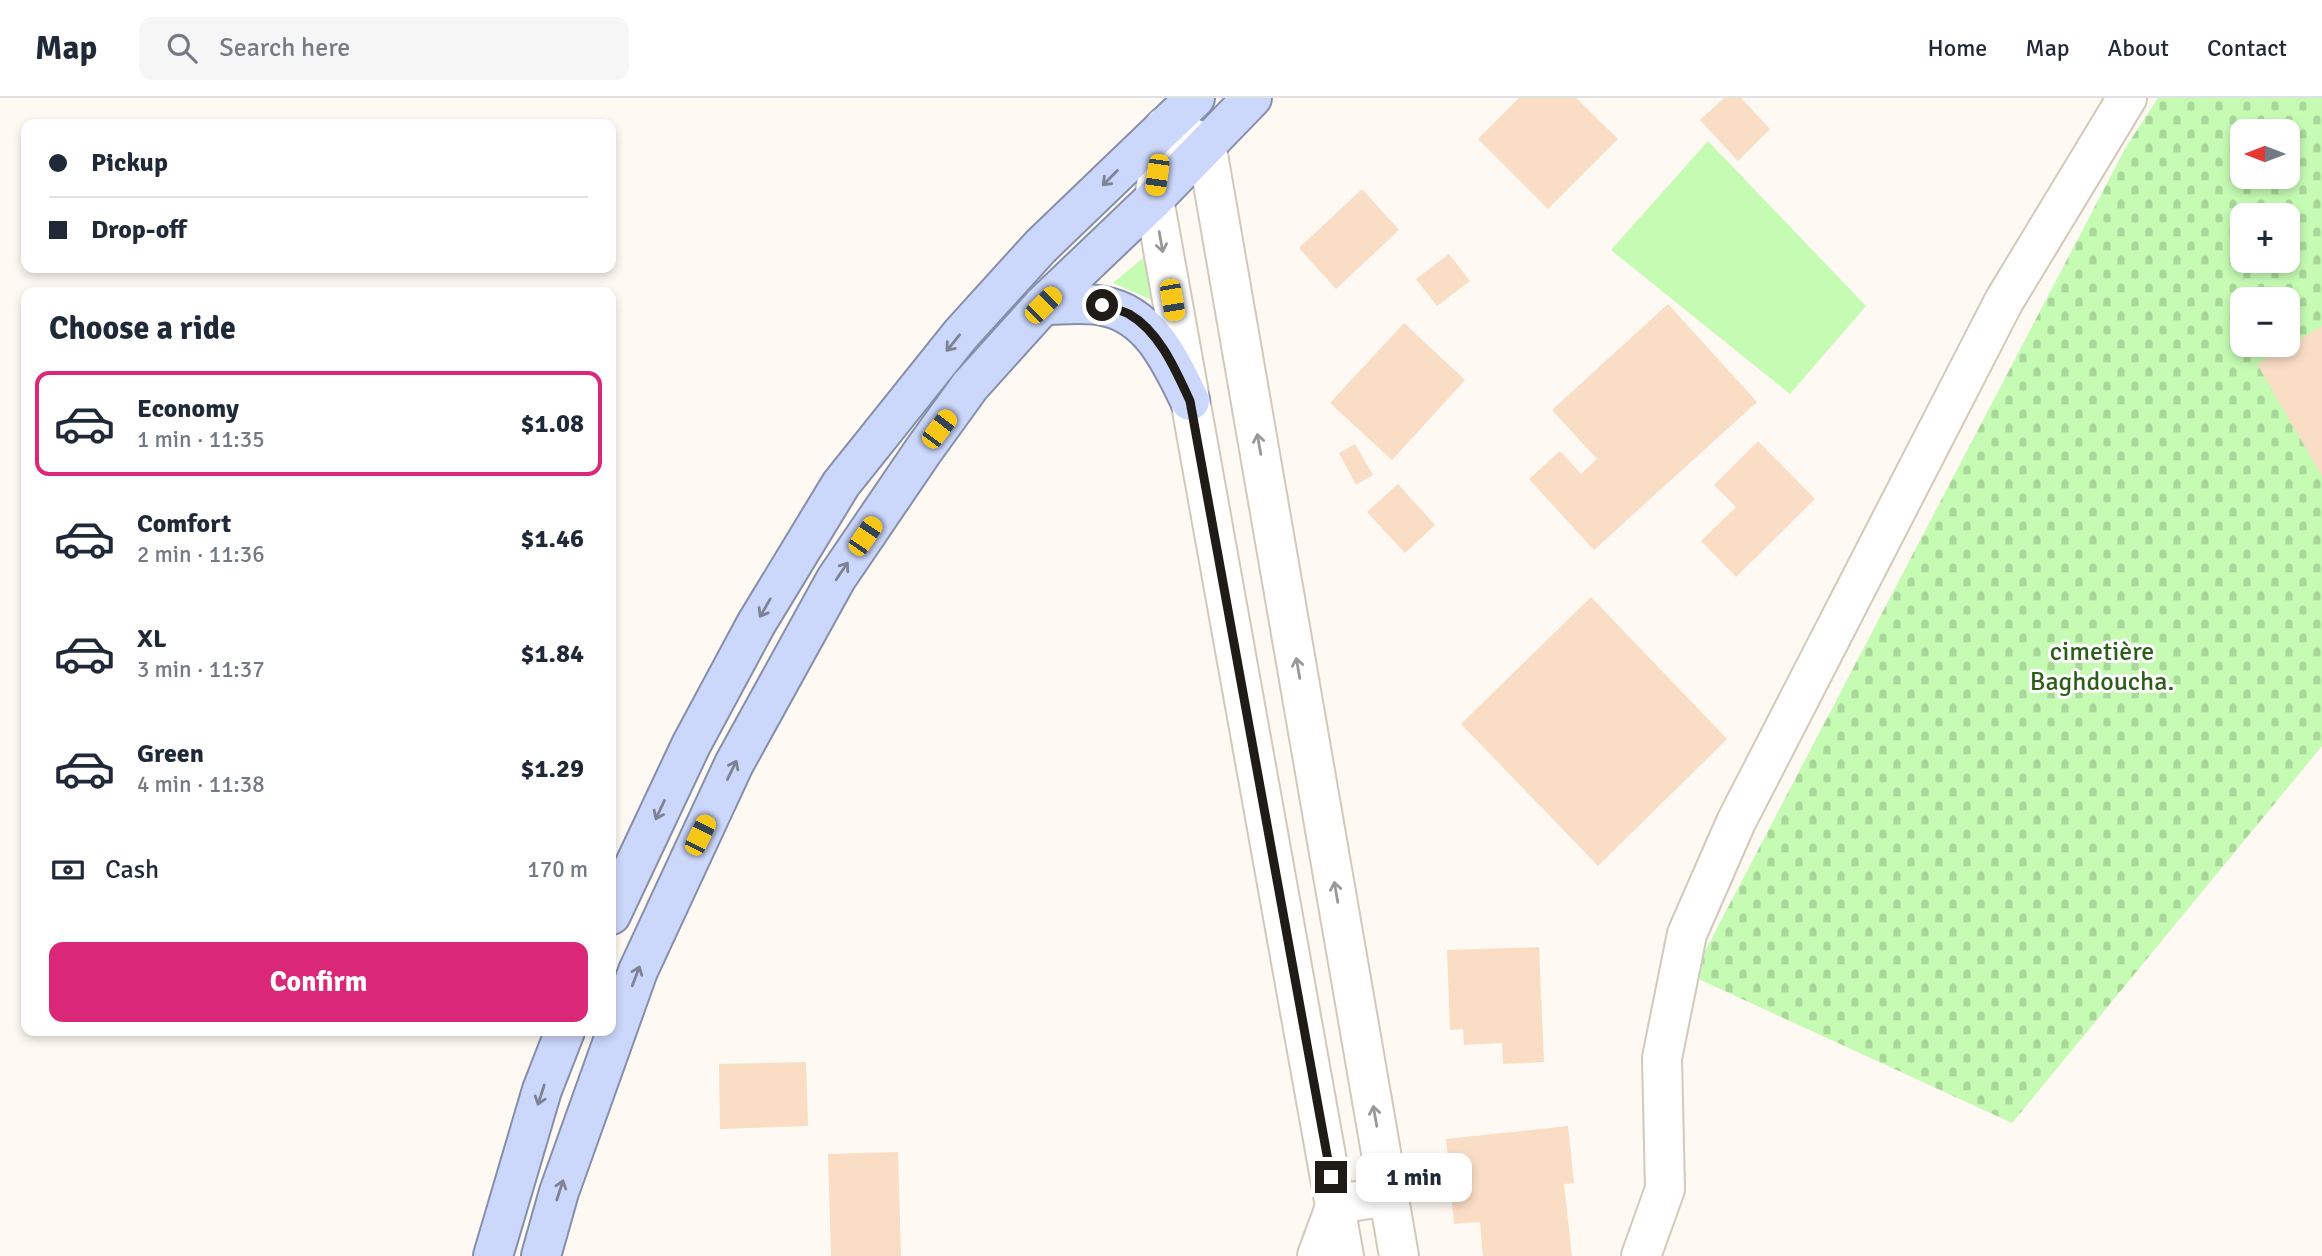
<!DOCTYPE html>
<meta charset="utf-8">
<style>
body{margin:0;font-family:Signika,sans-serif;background:#f6f6f7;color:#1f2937;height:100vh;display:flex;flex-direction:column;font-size:26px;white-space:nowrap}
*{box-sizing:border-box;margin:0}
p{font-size:23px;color:#747a83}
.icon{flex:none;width:38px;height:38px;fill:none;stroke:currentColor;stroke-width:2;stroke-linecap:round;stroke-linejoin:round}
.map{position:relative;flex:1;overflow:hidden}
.drawer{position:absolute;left:21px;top:189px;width:595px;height:749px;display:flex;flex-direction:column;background:#fff;border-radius:14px;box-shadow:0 4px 10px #0003}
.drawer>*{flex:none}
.guide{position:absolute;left:21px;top:21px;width:595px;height:154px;border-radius:14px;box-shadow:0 4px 10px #0003;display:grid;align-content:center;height:154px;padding:0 28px;background:#fff}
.needle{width:46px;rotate:270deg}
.buttons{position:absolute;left:2230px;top:21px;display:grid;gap:14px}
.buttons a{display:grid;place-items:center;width:70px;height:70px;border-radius:14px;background:#fff;box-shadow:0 4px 10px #0003;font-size:35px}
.end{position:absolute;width:32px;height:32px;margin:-16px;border:9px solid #1f1b16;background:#fff;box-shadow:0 0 0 4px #fff}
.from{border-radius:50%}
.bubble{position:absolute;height:49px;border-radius:14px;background:#fff;box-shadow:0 4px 10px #0003;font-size:23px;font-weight:700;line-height:49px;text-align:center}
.car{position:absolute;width:21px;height:42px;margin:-21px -10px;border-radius:9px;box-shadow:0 0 5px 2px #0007;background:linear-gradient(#f5c518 24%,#345 0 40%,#f5c518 0 76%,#345 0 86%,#f5c518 0)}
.guide b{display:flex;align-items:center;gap:24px;height:66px;font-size:26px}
.guide b+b{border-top:2px solid #e0e1e3}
.guide i{width:18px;height:18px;background:#1f2937}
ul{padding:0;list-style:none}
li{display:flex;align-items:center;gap:21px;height:105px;margin:0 14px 10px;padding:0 14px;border:4px solid transparent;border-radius:14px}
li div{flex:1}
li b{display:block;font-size:26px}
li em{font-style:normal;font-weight:700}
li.selected{border-color:#db2777}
li>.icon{width:63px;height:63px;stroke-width:1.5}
h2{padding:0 28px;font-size:32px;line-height:84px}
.pay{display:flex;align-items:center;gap:18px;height:77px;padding:0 28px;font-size:26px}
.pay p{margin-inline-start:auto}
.action{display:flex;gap:14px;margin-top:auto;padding:14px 28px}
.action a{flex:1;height:80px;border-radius:14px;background:#db2777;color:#fff;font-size:28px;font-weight:700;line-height:80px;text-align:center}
header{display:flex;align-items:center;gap:42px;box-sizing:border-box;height:98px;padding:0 35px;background:#fff;border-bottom:2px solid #e0e1e3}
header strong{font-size:33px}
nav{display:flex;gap:38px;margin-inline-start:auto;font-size:24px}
.search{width:490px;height:63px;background:#f6f6f7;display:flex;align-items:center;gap:18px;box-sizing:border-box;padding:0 24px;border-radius:14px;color:#747a83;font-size:26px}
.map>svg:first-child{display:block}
.grass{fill:#c5fbb3}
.cemetery{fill:url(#cemetery-stones);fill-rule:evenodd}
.building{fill:#f9ddc5}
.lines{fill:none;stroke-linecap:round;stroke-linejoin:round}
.minor-casing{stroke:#d3c9ba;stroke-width:42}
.tertiary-casing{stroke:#d3c9ba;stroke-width:42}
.trunk-casing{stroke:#868faa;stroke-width:42}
.minor{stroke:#fff;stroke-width:38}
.tertiary{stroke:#fff;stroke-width:38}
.trunk{stroke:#cbd7fb;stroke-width:38}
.oneway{stroke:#7e8294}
.oneway2{stroke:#9a9896}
.route{stroke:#1f1b16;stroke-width:9}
.labels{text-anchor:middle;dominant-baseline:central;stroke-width:6;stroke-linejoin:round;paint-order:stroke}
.park-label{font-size:26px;fill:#2d5e19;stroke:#fff}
</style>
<header>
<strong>Map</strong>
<div class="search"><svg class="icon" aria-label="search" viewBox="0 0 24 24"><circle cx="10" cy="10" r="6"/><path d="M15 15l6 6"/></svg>Search here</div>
<nav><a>Home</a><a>Map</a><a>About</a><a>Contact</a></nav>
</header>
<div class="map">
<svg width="2322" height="1158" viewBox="0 0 2322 1158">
<defs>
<pattern id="cemetery-stones" width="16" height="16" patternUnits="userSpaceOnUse" patternTransform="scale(1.75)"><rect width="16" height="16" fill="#c5fbb3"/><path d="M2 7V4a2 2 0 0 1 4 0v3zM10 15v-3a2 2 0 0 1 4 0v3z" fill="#a9d799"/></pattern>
</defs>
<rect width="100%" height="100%" fill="#fef9f3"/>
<!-- grass -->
<g class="grass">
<polygon points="1708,43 1866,208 1790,296 1611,152"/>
<polygon points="1144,159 1154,203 1113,185"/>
</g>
<!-- cemetery -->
<path class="cemetery" d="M2158 0H2322V648L2012 1025 1692 878 2126 49ZM2242 33H2287V79H2242ZM2242 117H2287V163H2242ZM2242 201H2287V247H2242Z"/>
<!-- building -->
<g class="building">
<polygon points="1519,0 1576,0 1618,41 1548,111 1478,41"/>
<polygon points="1724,0 1741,0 1770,31 1738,63 1700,22"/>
<polygon points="1362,91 1399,132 1336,191 1299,150"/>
<polygon points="1449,156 1470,183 1437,208 1416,181"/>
<polygon points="1668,206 1757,304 1594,452 1529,381 1560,353 1581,376 1597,361 1552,312"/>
<polygon points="1404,225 1465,282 1392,362 1330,305"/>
<polygon points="2322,228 2322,378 2257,266"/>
<polygon points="1758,343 1815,401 1736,479 1701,443 1736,409 1714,387"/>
<polygon points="1355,346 1373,377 1356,387 1339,355"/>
<polygon points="1398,386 1435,427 1405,455 1367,414"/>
<polygon points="1591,499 1727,641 1598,768 1461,626"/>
<polygon points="1539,849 1544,964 1503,966 1502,945 1464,947 1463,931 1450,932 1447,852"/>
<polygon points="806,964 808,1028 720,1031 719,966"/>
<polygon points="1568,1028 1574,1085 1564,1086 1572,1158 1483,1158 1480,1124 1454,1126 1446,1041"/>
<polygon points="898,1054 901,1158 831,1158 828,1056"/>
</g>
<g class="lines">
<defs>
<polyline id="minor" points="1317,1158 1336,1106 1389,1098"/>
<g id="tertiary">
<polyline points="1344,1158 1154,101 1164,29 1206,45 1399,1158"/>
<polyline points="1641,1158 1665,1091 1662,960 1687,836 1736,724 2004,203 2127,0"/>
</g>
<g id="trunk">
<path d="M1043 207C1062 207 1084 204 1103 208 1150 216 1171 264 1190 303"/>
<polyline points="611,817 691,647 756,526 841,386 961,236 1040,149 1195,0"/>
<polyline points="493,1158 542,992 565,933"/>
<polyline points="541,1158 559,1094 638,873 734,666 836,481 923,353 970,288 1043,207 1154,101 1252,0"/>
</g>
</defs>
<!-- minor casing -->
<use href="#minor" class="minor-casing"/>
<!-- tertiary casing -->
<use href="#tertiary" class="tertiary-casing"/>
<!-- trunk casing -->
<use href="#trunk" class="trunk-casing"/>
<!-- minor -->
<use href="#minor" class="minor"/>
<!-- tertiary -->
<use href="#tertiary" class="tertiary"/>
<!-- trunk -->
<use href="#trunk" class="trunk"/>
</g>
<!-- one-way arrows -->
<defs><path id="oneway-shaft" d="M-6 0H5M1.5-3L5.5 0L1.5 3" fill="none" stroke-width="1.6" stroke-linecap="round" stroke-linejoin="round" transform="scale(1.75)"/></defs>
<g class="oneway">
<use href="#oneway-shaft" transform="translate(1110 80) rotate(135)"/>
<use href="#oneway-shaft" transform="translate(953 245) rotate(129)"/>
<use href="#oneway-shaft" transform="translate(842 473) rotate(-56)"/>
<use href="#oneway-shaft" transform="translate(765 510) rotate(120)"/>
<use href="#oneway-shaft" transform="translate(732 672) rotate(-64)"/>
<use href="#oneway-shaft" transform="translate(660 712) rotate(115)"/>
<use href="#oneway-shaft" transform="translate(636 878) rotate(-69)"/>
<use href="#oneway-shaft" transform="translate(541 997) rotate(108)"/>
<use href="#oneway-shaft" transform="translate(560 1092) rotate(-72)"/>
</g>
<g class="oneway2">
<use href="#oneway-shaft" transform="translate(1161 144) rotate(80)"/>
<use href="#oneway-shaft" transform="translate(1259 346) rotate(-100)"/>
<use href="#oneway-shaft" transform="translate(1298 570) rotate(-100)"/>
<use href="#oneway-shaft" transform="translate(1336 794) rotate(-100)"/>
<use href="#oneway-shaft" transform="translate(1375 1018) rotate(-100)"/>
</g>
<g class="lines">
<!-- route -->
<path class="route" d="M1102 207C1110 210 1121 212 1129 216 1160 234 1176 273 1190 303L1331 1079"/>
</g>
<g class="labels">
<!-- park labels -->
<g class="park-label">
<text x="2102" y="554">cimetière<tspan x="2102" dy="30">Baghdoucha.</tspan></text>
</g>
</g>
</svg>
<div class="buttons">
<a><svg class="needle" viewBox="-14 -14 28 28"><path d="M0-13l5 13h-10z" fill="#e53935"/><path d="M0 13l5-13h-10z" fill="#747a83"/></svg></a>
<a>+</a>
<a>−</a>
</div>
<i class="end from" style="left:1102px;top:207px"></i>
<i class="end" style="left:1331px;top:1079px"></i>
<div class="bubble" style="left:1356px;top:1055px;width:116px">1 min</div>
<i class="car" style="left:1157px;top:77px;rotate:188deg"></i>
<i class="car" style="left:1172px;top:202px;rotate:170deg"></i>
<i class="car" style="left:1043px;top:207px;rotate:45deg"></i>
<i class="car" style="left:939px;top:331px;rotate:37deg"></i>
<i class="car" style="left:865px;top:438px;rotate:34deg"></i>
<i class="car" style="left:700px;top:737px;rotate:26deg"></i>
<div class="guide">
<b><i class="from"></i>Pickup</b>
<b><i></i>Drop-off</b>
</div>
<section class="drawer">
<h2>Choose a ride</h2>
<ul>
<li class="selected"><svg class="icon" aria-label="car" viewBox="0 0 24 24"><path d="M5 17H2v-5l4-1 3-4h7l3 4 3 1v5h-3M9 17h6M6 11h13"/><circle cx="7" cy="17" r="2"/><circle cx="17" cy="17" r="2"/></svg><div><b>Economy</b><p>1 min · 11:35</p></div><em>$1.08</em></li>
<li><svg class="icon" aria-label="car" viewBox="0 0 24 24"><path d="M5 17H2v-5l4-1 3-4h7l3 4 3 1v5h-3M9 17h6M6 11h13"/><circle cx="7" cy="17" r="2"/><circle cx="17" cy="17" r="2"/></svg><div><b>Comfort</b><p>2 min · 11:36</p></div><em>$1.46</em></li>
<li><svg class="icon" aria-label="car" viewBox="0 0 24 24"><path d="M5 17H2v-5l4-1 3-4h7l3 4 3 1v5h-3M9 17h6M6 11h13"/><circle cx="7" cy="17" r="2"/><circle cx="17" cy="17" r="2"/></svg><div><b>XL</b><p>3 min · 11:37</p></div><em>$1.84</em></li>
<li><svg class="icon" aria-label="car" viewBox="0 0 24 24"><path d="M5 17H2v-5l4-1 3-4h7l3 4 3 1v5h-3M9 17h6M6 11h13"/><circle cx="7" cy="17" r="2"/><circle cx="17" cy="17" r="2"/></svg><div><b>Green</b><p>4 min · 11:38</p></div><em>$1.29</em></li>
</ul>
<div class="pay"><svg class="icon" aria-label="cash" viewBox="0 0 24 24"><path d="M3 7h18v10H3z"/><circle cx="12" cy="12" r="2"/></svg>Cash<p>170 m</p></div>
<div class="action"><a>Confirm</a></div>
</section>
</div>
